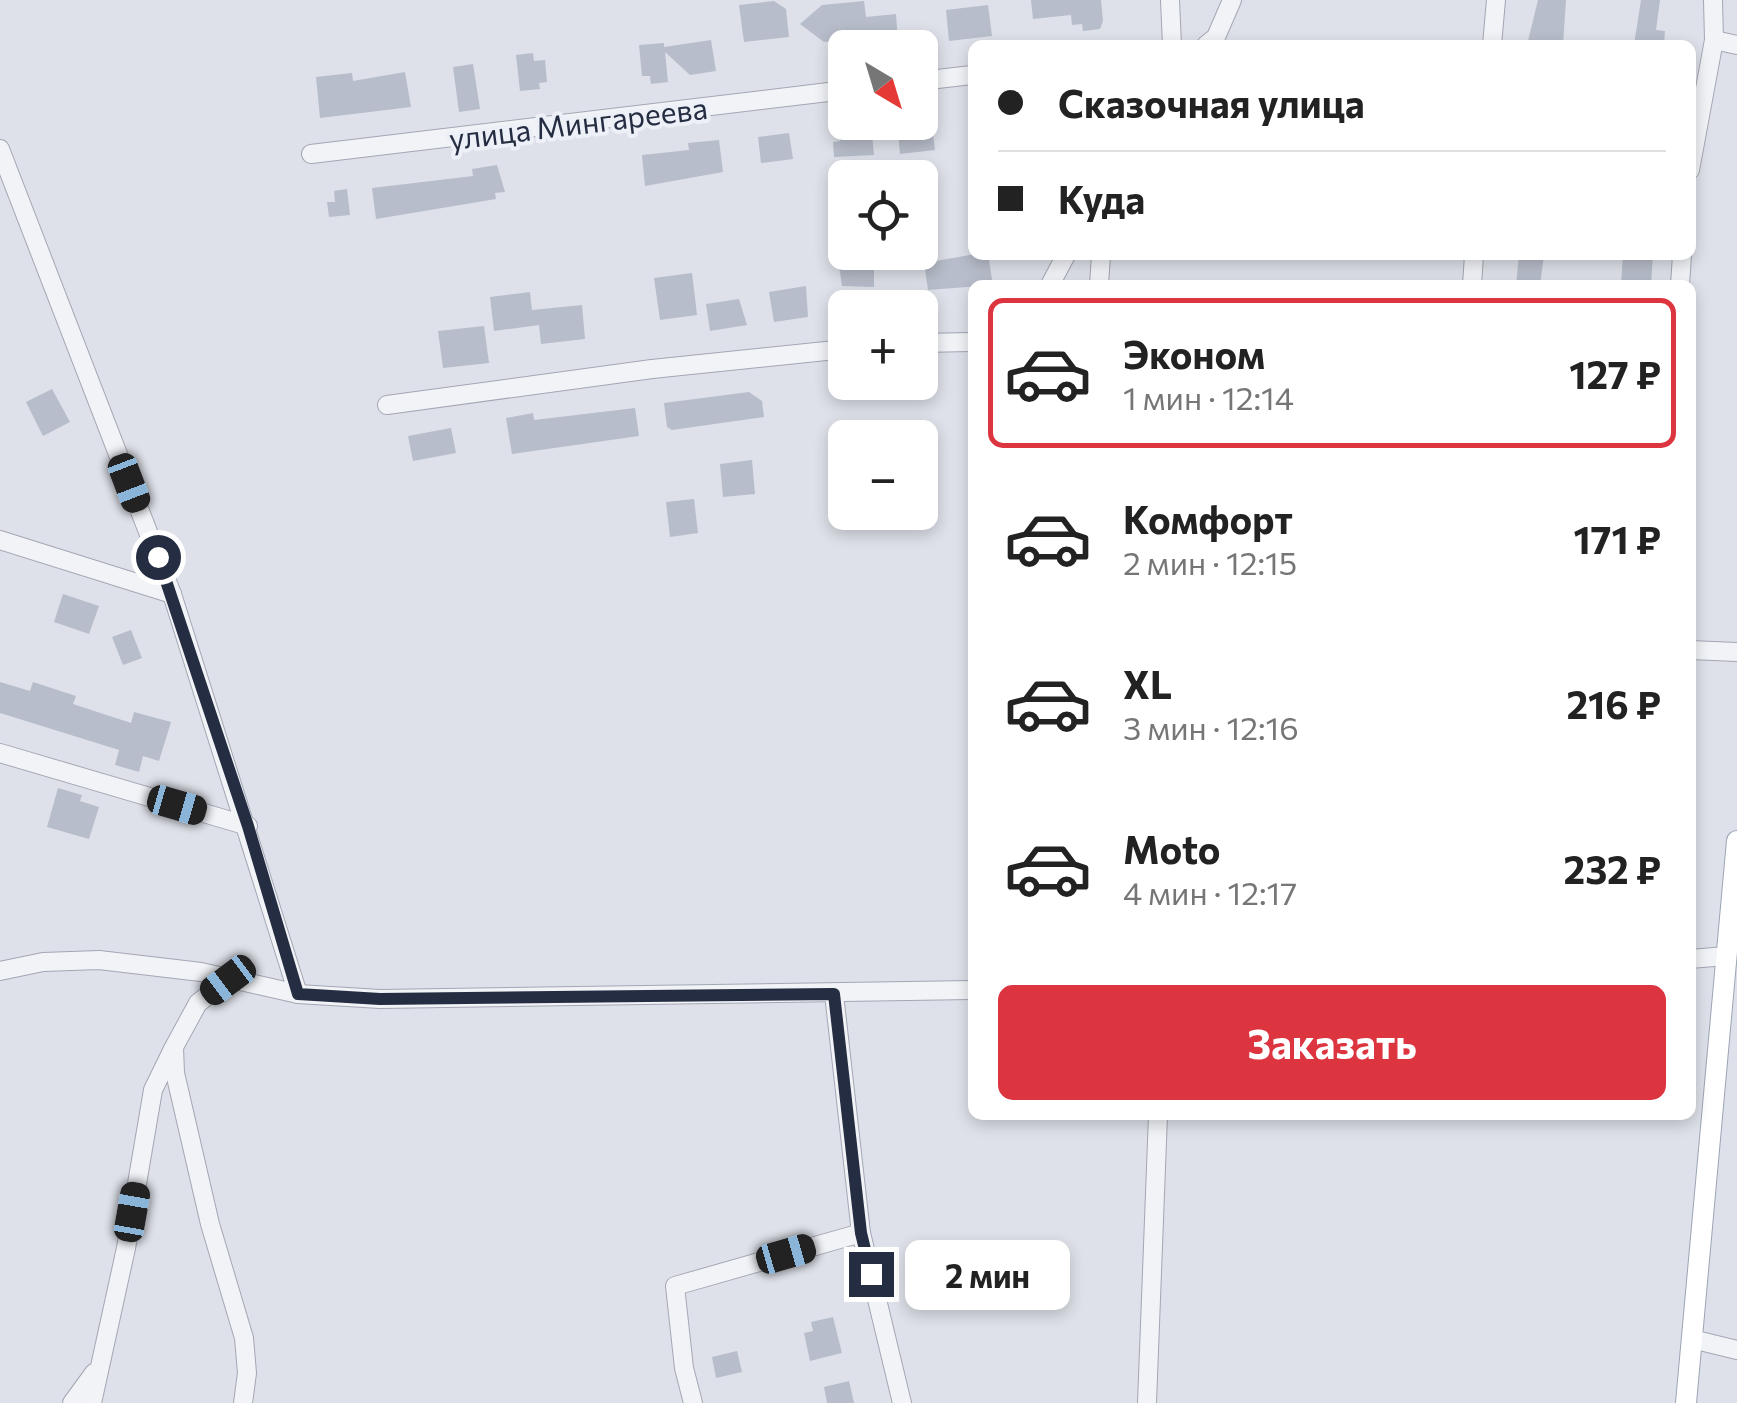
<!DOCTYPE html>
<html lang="ru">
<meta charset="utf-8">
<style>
body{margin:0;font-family:Commissioner,sans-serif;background:#f6f6f6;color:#222;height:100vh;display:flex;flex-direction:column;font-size:38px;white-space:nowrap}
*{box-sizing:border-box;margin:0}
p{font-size:32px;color:#767676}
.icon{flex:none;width:55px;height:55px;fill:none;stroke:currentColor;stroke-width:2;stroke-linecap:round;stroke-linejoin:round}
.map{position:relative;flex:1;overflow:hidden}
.side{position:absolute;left:968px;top:280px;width:728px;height:840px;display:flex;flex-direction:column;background:#fff;border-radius:15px;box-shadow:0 5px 15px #0003}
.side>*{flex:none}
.banner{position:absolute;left:968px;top:40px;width:728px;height:220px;border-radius:15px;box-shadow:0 5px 15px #0003;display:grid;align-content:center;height:220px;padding:0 30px;background:#fff}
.needle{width:65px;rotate:142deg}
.tools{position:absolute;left:828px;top:30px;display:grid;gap:20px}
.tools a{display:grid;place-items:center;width:110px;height:110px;border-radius:15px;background:#fff;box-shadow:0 5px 15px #0003;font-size:50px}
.end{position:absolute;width:45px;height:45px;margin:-22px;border:12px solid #252d42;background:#fff;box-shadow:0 0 0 5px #fff}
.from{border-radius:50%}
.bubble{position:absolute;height:70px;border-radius:15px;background:#fff;box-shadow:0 5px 15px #0003;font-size:32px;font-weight:700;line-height:70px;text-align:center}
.car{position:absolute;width:30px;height:60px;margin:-30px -15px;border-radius:12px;box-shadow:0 0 8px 2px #0007;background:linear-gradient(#222 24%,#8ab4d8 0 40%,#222 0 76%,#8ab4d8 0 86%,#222 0)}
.banner b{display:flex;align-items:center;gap:35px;height:95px;font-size:38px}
.banner b+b{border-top:2px solid #e0e0e0}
.banner i{width:25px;height:25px;background:#222}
ul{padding:18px 0 0;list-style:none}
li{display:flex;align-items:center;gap:30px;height:150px;margin:0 20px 15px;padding:0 10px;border:5px solid transparent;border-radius:15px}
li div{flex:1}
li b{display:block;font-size:38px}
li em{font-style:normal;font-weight:700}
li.selected{border-color:#dc3540}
li>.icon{width:90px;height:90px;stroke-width:1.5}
.primary-button{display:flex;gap:20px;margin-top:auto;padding:20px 30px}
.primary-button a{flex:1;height:115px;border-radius:15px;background:#dc3540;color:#fff;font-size:40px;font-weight:700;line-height:115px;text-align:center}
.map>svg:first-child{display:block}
.building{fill:#b7bdca}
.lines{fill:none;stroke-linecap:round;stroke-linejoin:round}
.minor-casing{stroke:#a3a7b4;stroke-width:20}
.major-casing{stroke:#9ca4b6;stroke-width:22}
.minor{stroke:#f1f3f7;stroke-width:18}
.major{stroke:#fff;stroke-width:20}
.route{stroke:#252d42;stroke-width:12}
.labels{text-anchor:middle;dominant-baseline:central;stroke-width:8;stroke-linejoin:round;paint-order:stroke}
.street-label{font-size:30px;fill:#252d42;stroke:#edf0f7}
</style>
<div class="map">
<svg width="1737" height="1403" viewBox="0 0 1737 1403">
<rect width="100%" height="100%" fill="#dee1e9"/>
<!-- building -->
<g class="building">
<polygon points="1031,0 1101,0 1103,21 1100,29 1083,31 1082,24 1072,25 1071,15 1033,19"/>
<polygon points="1538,0 1566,0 1563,45 1527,45"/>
<polygon points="1641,0 1660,0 1656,30 1665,31 1664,45 1634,45"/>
<polygon points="774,1 786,9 789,37 744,42 739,5"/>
<polygon points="864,1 866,17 896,14 898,42 850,48 850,39 824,42 800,24 822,5"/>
<polygon points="988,5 992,36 949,41 946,10"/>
<polygon points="711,40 716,71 690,75 665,52 668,82 651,84 650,76 642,76 639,45 664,43 664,47"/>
<polygon points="533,53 534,61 545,60 547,82 539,83 540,89 520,91 516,55"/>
<polygon points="473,64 480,109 459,112 453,67"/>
<polygon points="405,72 411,107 320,118 316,77 352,73 353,81"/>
<polygon points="897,122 932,126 935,150 900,154"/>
<polygon points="871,125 874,155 834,157 833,142 840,141 839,129"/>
<polygon points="789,133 793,159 761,163 758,137"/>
<polygon points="719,140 723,172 645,186 642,155 689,150 688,143"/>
<polygon points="497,165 505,192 495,193 496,199 376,219 372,188 473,176 472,169"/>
<polygon points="347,189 350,215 329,217 327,202 335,202 334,191"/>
<polygon points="874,254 874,287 842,286 838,259"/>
<polygon points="970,255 988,255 993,285 928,290 924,263"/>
<polygon points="1519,255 1544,255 1540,285 1516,285"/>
<polygon points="1623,255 1653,255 1651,285 1621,285"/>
<polygon points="692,273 697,315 660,320 654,278"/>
<polygon points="806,286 808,317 774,322 769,292"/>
<polygon points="530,292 532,310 582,305 585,339 541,344 539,325 494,331 490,297"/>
<polygon points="739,299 747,325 710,331 706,304"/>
<polygon points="484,326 489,363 443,368 438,331"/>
<polygon points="52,389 70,422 43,436 26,402"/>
<polygon points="749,392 762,401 764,417 672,430 667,427 664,403"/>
<polygon points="635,408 639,436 512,454 506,418 533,413 534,420"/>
<polygon points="451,428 456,453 413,461 408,436"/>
<polygon points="752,460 755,494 723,497 720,464"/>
<polygon points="694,499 698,533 670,537 666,502"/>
<polygon points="63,594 99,606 89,634 54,622"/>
<polygon points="131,630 142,658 123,665 112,637"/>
<polygon points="0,682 30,691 33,682 76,696 73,704 131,723 134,712 171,722 159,761 143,756 139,772 115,765 119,750 0,713"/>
<polygon points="58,788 82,795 80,801 99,807 89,839 47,827"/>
<polygon points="833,1317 842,1353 810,1361 804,1333 813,1331 811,1322"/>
<polygon points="737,1351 742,1372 716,1378 712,1357"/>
<polygon points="849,1381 854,1403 827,1403 824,1387"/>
</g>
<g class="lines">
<defs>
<g id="minor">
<polyline points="1170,0 1172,45"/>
<polyline points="1713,0 1714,40"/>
<polyline points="1206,45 1216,37 1232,0"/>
<polyline points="1492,45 1496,0"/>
<polyline points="920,81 972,75"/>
<polyline points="0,149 172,594 298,994"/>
<polyline points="311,154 845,90"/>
<polyline points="1690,170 1714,40 1737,45"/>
<polyline points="1050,285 1066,255"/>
<polyline points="1099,285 1101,255"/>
<polyline points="1472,285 1474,255"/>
<polyline points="1680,285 1682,255"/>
<polyline points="920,343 972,342"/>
<polyline points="387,405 652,369 845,349"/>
<polyline points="0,540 172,594"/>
<polyline points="1690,650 1737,652"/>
<polyline points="0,753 248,826"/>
<polyline points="1690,959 1726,956"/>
<polyline points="0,971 43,962 99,960 201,972 298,994 380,999 972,990"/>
<polyline points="228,980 198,1003 174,1047 175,1073 210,1224 244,1338 247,1373 243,1403"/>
<polyline points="834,994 861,1233 902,1403"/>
<polyline points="1692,1339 1737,1350"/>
<polyline points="72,1403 94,1373"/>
<polyline points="92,1403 126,1248 153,1090 173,1049"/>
<polyline points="693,1403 684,1368 675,1286 861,1233"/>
<polyline points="1147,1403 1158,1115"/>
</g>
<polyline id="major" points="1686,1403 1737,841"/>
</defs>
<!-- minor casing -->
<use href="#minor" class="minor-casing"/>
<!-- major casing -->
<use href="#major" class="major-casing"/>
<!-- minor -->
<use href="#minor" class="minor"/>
<!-- major -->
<use href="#major" class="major"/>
</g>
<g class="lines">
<!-- route -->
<polyline class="route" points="158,557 248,826 298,994 380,999 834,994 861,1233 871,1274"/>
</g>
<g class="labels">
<!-- street labels -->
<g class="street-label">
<text transform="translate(578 122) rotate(-7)">улица Мингареева</text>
</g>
</g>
</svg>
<div class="tools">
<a><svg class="needle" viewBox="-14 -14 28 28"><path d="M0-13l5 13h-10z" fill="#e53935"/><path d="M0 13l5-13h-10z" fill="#767676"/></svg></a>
<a><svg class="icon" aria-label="locate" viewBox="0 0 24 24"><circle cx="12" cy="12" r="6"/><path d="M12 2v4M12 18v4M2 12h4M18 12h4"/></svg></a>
<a>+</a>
<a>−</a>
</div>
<i class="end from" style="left:158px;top:557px"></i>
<i class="end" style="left:871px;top:1274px"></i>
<div class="bubble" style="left:905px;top:1240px;width:165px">2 мин</div>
<i class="car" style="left:129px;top:483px;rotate:159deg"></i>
<i class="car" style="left:177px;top:805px;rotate:106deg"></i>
<i class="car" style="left:228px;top:980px;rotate:233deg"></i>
<i class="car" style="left:132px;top:1212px;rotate:10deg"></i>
<i class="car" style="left:786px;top:1254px;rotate:74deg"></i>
<div class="banner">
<b><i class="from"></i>Сказочная улица</b>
<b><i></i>Куда</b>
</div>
<section class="side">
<ul>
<li class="selected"><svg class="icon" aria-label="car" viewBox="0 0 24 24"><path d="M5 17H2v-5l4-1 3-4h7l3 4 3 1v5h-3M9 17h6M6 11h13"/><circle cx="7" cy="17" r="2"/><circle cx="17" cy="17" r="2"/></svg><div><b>Эконом</b><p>1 мин · 12:14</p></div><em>127 ₽</em></li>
<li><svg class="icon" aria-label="car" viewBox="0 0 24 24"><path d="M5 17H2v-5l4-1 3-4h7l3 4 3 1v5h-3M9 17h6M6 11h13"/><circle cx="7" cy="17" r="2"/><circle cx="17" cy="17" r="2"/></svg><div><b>Комфорт</b><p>2 мин · 12:15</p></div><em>171 ₽</em></li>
<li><svg class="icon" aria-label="car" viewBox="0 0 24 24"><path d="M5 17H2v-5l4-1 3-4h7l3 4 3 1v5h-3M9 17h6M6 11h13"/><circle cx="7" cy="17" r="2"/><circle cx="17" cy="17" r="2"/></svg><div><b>XL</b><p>3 мин · 12:16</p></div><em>216 ₽</em></li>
<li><svg class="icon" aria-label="car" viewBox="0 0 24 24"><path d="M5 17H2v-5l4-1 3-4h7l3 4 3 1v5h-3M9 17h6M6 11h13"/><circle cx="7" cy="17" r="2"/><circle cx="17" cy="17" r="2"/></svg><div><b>Moto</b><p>4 мин · 12:17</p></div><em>232 ₽</em></li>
</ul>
<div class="primary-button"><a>Заказать</a></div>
</section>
</div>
